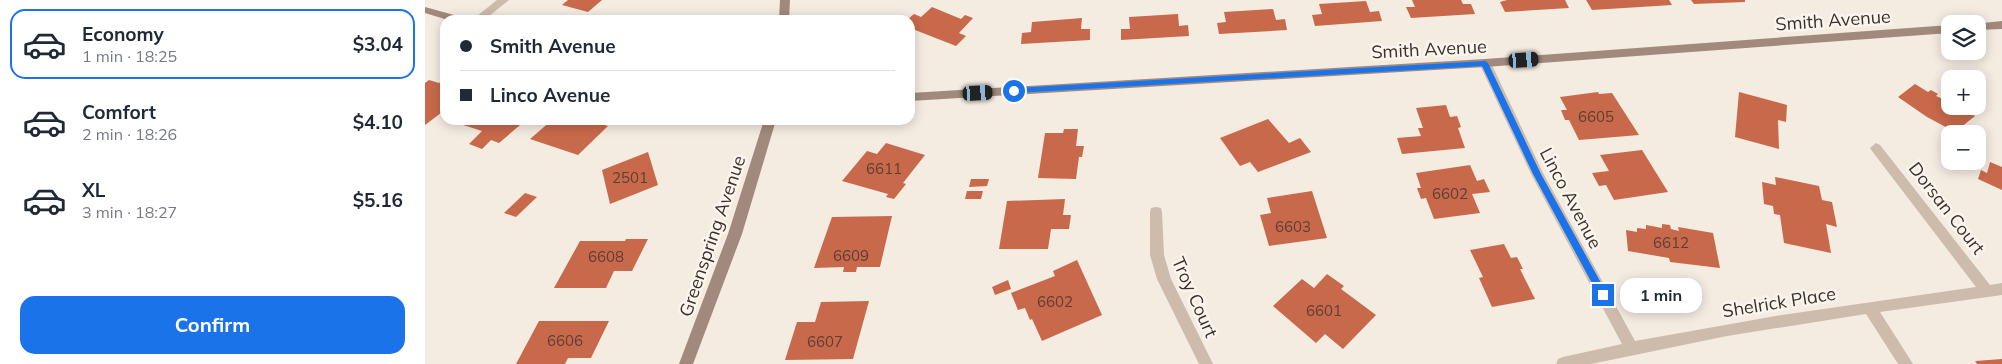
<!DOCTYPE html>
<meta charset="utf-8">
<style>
body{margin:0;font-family:Mulish,sans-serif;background:#f6f6f7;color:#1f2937;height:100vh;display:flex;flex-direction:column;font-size:19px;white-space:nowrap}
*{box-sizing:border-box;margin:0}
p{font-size:16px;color:#747a83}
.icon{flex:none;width:28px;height:28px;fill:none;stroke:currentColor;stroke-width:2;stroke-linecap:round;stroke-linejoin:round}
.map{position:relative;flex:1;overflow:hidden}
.details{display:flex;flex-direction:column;background:#fff;width:425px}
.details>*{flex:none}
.banner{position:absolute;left:15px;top:15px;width:475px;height:110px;border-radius:15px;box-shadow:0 2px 12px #0003;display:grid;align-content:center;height:110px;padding:0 20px;background:#fff}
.tools{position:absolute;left:1516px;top:15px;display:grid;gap:10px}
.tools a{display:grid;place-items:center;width:45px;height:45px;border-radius:10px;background:#fff;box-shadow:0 2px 12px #0003;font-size:25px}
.end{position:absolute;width:22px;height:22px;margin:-11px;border:6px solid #1a73e8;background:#fff;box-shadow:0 0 0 2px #fff}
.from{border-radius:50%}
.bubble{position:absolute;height:35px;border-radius:15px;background:#fff;box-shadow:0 2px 12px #0003;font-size:16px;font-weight:700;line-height:35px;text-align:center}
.car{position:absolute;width:15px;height:30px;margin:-15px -8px;border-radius:6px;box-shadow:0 0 4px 1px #0007;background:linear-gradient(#222 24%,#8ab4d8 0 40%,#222 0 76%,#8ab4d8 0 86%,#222 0)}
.banner b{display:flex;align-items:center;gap:18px;height:48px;font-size:19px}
.banner b+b{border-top:1px solid #e0e1e3}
.banner i{width:12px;height:12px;background:#1f2937}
ul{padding:9px 0 0;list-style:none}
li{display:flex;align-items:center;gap:15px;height:70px;margin:0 10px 8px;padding:0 10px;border:2px solid transparent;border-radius:15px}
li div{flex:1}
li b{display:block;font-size:19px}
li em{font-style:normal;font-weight:700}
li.current{border-color:#1a73e8}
li>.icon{width:45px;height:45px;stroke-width:1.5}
.primary-button{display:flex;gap:10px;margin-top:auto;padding:10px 20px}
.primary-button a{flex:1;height:58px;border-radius:15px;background:#1a73e8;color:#fff;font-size:20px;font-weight:700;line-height:58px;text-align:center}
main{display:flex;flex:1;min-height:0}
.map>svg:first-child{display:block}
.building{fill:#c8694b}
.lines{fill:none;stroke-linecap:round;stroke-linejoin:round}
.minor{fill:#cdbbac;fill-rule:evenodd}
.secondary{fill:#a18a7d;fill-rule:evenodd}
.route{fill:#1a73e8}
.labels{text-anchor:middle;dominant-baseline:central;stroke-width:5;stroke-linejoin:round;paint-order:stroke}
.number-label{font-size:15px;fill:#5e3e33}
.street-label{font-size:18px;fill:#3b302b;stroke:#fbf5ee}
</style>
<main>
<section class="details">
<ul>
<li class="current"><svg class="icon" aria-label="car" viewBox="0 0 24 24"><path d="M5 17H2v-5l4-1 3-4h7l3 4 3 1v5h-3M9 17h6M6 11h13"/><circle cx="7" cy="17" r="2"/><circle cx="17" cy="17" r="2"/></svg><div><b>Economy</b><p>1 min · 18:25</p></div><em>$3.04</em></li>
<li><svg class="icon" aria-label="car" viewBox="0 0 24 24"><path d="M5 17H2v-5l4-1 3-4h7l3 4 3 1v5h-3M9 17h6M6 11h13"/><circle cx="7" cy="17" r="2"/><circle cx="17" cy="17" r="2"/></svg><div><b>Comfort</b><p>2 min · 18:26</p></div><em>$4.10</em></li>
<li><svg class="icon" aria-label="car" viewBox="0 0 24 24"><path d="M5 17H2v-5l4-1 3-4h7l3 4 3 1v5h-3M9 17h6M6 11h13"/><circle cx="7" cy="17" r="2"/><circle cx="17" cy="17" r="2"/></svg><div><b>XL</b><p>3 min · 18:27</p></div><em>$5.16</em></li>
</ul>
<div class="primary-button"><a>Confirm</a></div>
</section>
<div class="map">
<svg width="1577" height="364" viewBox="0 0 1577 364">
<rect width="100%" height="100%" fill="#f4ebe1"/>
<!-- building -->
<g class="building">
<polygon points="143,0 177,0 163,12 137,5"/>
<polygon points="987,0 1036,0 1038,4 1046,4 1050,14 986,18 981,7 990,7"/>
<polygon points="1082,0 1140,0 1144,8 1080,12 1075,2"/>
<polygon points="1161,0 1244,0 1247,5 1167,10"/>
<polygon points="1266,0 1320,0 1320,2 1269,4"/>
<polygon points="941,1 945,12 954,11 957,21 890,26 887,15 897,14 894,4"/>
<polygon points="507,7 536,19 540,15 548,18 534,33 541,36 531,46 485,28 485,20 482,20 489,14 496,17"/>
<polygon points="848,9 851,20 860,19 862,30 794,34 792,23 801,22 799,12"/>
<polygon points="753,14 754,26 763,25 764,36 696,40 696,29 705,29 704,17"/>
<polygon points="657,18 656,29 665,29 665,40 596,44 597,33 606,32 607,22"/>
<polygon points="20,78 20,110 0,125 0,83 4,80 14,83"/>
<polygon points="1490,84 1503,92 1506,90 1513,94 1511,96 1525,102 1525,106 1533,106 1550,116 1530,132 1502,117 1473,97"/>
<polygon points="1173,92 1174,94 1187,93 1214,135 1154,140 1144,120 1140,120 1136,110 1142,110 1135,97"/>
<polygon points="1314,92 1362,105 1361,122 1353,120 1354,149 1310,137"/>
<polygon points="1021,105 1025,117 1032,116 1036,127 1033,128 1040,148 977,154 972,138 996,136 993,128 998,128 991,108"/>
<polygon points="843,119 864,143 875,138 886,152 833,172 825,162 815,166 795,138"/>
<polygon points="36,120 101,120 74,143 66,140 57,149 44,144 57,131 32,123"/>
<polygon points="127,120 164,120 183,126 153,155 105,139"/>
<polygon points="639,129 653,129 651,146 659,146 657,157 654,157 651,179 613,178 620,133 638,133"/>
<polygon points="461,143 500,155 478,183 481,184 469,199 461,197 463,194 417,181 442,151 452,154"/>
<polygon points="1217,150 1243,192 1189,200 1181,185 1174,186 1167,173 1184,171 1175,155"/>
<polygon points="223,152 233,185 185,204 177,170"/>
<polygon points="1565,162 1577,167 1577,190 1553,179 1556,170 1562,173"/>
<polygon points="1045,165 1052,181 1059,179 1065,192 1047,194 1055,213 1009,219 1001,198 996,199 992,188 996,188 991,173"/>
<polygon points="1350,177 1394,186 1397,200 1407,202 1412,227 1401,224 1406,253 1359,243 1355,215 1349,214 1348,206 1339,204 1337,182 1351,185"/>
<polygon points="546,179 564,179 562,186 544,187"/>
<polygon points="542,191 558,191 556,199 540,199"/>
<polygon points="887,191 902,238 844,246 835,215 846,213 842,198"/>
<polygon points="100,193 112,197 91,217 79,213"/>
<polygon points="640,199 638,215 646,215 644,229 626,229 623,249 574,249 582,201"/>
<polygon points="467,216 455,267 432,267 431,272 418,272 419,267 389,268 407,217"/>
<polygon points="1237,224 1245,225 1246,229 1254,231 1253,227 1288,233 1295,268 1245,262 1244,258 1203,251 1201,230 1212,232 1212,228 1221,229 1221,225 1237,228"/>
<polygon points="201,239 223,239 207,271 189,271 181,288 129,288 155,241 200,241"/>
<polygon points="1079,244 1086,258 1092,257 1098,269 1095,269 1110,299 1067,307 1054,278 1058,277 1045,250"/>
<polygon points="652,260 677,315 617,341 607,319 605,320 600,308 593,310 586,293 630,276 628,271"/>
<polygon points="902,274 919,286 916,289 951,315 918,349 900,334 891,343 848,306 877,279 889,288"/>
<polygon points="583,280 586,289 570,295 567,287"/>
<polygon points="444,301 428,359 360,360 372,322 390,322 396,302"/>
<polygon points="114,321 184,321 166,358 143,358 140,364 91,364"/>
<polygon points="1577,359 1577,364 1552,364 1550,361"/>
</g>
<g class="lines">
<!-- minor -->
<g class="minor">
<polygon points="72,0 84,0 59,20 47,20"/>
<polygon points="1060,59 1066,63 1118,173 1210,341 1357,315 1551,287 1447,151 1445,148 1451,143 1455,145 1565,285 1577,283 1577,295 1455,312 1488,364 1473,364 1441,314 1302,336 1166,364 1131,364 1133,359 1138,357 1197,344 1106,174 1054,63"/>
<polygon points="731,207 736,208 737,212 739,255 746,279 788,364 774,364 732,279 725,255 725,212 726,208"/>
</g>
<!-- secondary -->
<g class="secondary">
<polygon points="355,0 365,0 364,20 354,20"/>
<polygon points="0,7 40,18 41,20 23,20 0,13"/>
<polygon points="1577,21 1577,29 1552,30 1552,24 1548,24"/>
<polygon points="1525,25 1525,33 1060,67 485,101 485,93 1060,59"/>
<polygon points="339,120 351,120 317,234 268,364 254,364 303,234"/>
</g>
</g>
<!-- route -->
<polygon class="route" points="1060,61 1063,63 1116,174 1181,292 1181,298 1175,298 1108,174 1057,66 589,93 585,91 589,88"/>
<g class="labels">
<!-- number labels -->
<g class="number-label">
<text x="1171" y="116">6605</text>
<text x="459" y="168">6611</text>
<text x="205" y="177">2501</text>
<text x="1025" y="193">6602</text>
<text x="868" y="226">6603</text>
<text x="1246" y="242">6612</text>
<text x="426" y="255">6609</text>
<text x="181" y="256">6608</text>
<text x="630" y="301">6602</text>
<text x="899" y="310">6601</text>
<text x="140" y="340">6606</text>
<text x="400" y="341">6607</text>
</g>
<!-- street labels -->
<g class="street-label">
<text transform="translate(1408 20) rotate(-4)">Smith Avenue</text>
<text transform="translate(1004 49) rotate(-3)">Smith Avenue</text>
<text transform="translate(1146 198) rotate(62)">Linco Avenue</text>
<text transform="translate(1522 208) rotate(52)">Dorsan Court</text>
<text transform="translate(287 236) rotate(-71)">Greenspring Avenue</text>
<text transform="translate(770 297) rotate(66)">Troy Court</text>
<text transform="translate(1354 302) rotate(-9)">Shelrick Place</text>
</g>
</g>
</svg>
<div class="tools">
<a><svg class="icon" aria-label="layers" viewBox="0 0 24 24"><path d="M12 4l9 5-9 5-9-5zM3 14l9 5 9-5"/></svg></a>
<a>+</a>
<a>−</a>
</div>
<i class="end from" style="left:589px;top:91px"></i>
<i class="end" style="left:1178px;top:295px"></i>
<div class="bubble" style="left:1195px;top:278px;width:82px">1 min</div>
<i class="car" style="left:1099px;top:60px;rotate:86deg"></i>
<i class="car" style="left:553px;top:93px;rotate:87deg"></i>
<div class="banner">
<b><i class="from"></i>Smith Avenue</b>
<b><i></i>Linco Avenue</b>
</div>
</div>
</main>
